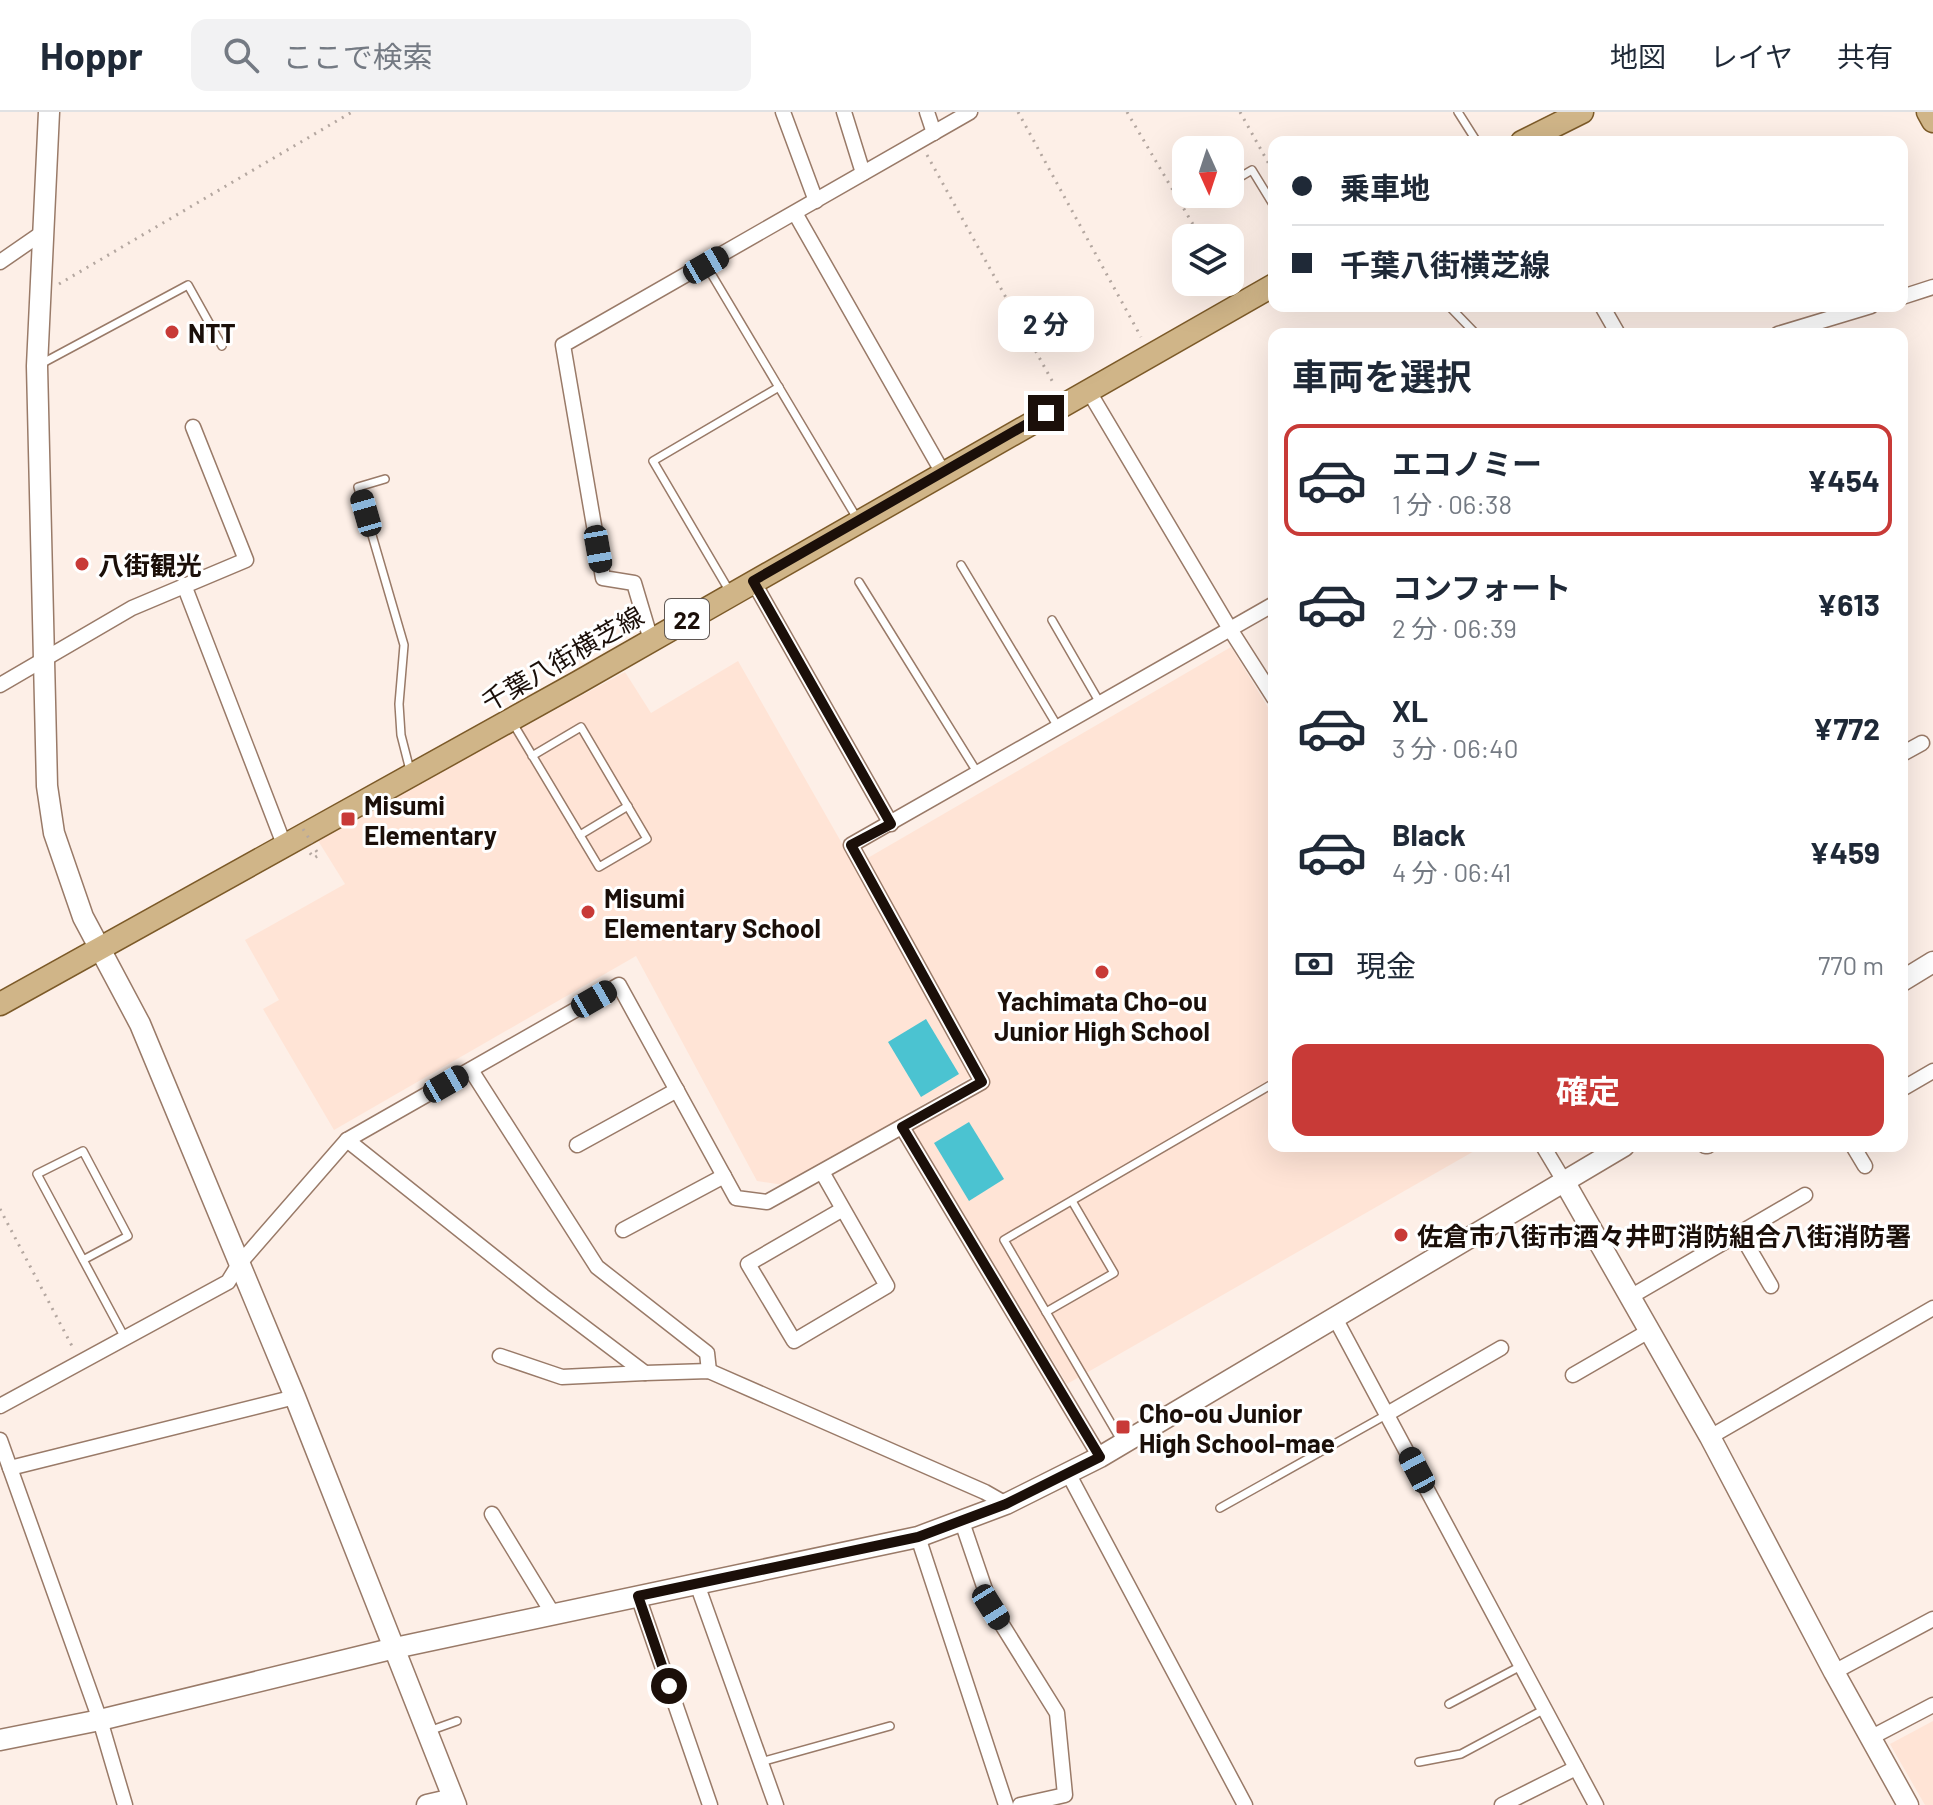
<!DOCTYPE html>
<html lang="ja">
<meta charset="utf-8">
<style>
body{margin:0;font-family:Barlow,"Noto Sans JP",sans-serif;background:#f2f2f3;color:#1f2937;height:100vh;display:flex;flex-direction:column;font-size:30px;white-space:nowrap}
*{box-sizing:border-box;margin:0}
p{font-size:26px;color:#747a83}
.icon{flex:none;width:44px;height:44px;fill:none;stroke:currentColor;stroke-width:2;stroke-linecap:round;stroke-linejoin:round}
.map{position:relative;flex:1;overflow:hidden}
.details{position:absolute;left:1268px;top:216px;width:640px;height:824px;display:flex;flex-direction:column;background:#fff;border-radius:16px;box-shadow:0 8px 32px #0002}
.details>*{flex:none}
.guide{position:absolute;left:1268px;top:24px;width:640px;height:176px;border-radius:16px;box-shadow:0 8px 32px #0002;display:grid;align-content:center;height:176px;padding:0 24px;background:#fff}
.needle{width:52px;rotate:177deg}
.buttons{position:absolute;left:1172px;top:24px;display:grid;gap:16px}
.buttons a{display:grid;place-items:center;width:72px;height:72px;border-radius:16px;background:#fff;box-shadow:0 8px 32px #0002;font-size:40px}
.end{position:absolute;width:36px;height:36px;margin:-18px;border:10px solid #1b0f09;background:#fff;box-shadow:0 0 0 4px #fff}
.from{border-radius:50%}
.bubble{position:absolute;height:56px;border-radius:16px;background:#fff;box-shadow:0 8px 32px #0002;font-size:26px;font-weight:700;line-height:56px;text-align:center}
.car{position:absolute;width:24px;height:48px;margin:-24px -12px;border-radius:10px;box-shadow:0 0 6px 2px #0007;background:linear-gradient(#222 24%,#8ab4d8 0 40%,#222 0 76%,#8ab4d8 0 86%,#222 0)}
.guide b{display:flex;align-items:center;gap:28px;height:76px;font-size:30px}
.guide b+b{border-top:2px solid #e0e1e3}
.guide i{width:20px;height:20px;background:#1f2937}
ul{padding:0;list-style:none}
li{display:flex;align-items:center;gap:24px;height:112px;margin:0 16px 12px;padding:0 8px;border:4px solid transparent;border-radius:16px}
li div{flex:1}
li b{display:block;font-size:30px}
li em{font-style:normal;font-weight:700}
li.on{border-color:#c83a37}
li>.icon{width:72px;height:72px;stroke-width:1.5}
h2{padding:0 24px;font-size:36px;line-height:96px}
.pay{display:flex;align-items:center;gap:20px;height:88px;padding:0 24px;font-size:30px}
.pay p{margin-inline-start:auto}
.button{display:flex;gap:16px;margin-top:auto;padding:16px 24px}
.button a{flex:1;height:92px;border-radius:16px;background:#c83a37;color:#fff;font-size:32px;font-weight:700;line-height:92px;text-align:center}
header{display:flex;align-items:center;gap:48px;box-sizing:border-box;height:112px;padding:0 40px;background:#fff;border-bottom:2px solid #e0e1e3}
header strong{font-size:38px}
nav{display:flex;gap:44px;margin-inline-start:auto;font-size:28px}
.search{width:560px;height:72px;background:#f2f2f3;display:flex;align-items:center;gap:20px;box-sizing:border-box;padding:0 28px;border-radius:16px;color:#747a83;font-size:30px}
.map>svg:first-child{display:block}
.built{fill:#ffe4d6}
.water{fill:#4bc3d1}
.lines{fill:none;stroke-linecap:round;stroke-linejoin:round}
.lane-casing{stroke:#997a68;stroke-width:10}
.street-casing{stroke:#997a68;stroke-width:17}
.secondary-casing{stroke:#997a68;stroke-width:23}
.primary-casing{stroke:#7c5a28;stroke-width:25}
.path{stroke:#b4a7a0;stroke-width:3;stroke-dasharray:2 6;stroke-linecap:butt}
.lane{stroke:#fff;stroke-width:7}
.street{stroke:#fff;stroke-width:14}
.secondary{stroke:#fff;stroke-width:20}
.primary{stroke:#d0b588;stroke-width:22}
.path-bridge{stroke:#b4a7a0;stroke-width:3;stroke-dasharray:2 6;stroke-linecap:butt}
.route{stroke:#1b0f09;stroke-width:10}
.poi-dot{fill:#c83a37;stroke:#fff;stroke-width:3}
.labels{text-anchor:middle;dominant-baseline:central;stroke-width:6;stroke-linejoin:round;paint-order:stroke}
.shield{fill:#fff;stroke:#5f5753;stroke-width:2}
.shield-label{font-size:24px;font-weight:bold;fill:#1b0f09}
.poi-label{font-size:26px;font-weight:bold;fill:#1b0f09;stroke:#fff;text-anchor:start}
.street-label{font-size:26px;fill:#1b0f09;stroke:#fff}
</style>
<header>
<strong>Hoppr</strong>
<div class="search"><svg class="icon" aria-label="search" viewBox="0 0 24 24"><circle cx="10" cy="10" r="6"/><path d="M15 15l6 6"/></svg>ここで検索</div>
<nav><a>地図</a><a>レイヤ</a><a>共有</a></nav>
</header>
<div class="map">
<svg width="1933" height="1693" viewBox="0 0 1933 1693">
<rect width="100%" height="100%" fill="#fdefe7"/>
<!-- built -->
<g class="built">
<polygon points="1231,535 1274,605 1274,1034 1483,1034 1067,1272 912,1016 991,972 866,747"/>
<polygon points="738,549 974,963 784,1073 757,1069 636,844 334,1018 263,897 279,888 245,828 345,772 317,727 625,560 651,601"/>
<polygon points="1933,1609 1933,1693 1925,1693 1890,1632"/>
</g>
<!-- water -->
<g class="water">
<polygon points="926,907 959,962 921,985 888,930"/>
<polygon points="969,1010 1004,1067 969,1089 934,1031"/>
</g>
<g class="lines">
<defs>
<g id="lane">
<polyline points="1458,0 1477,30"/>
<polyline points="1230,71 1252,58 1274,94"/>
<polyline points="1196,91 1211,82"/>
<polyline points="706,153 858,408"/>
<polyline points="1449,194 1476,222"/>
<polyline points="39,253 188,173 222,234"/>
<polyline points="385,367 358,375 404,533 399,592 401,623 411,662"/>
<polyline points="961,453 1058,615"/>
<polyline points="859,470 977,660"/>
<polyline points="730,480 653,349 779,275"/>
<polyline points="1052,508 1100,591"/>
<polyline points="512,610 517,618 599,755 647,727 581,615 532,644"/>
<polyline points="580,723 628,694"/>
<polyline points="83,1148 128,1124 83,1039 37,1062 125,1226"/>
<polyline points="1046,1200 1114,1161 1072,1089"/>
<polyline points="1122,1330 1004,1128 1274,971"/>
<polyline points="1220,1396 1386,1303"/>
<polyline points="1449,1592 1521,1554"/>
<polyline points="429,1619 457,1609"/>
<polyline points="761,1650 890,1614"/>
<polyline points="1419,1650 1461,1642 1545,1597"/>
</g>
<g id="street">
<polyline points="783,0 816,89"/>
<polyline points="844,0 863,61"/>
<polyline points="927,0 934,21"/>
<polyline points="795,101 943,361"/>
<polyline points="0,150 42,121"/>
<polyline points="1902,185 1933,175"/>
<polyline points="1602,194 1618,222"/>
<polyline points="1778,222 1871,194"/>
<polyline points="1088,278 1230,517 1274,586"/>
<polyline points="753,469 891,712"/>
<polyline points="184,473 285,735"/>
<polyline points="651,528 634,471 603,466 563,233 970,0"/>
<polyline points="0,573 132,496 246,448 193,315"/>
<polyline points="1902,642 1922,631"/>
<polyline points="471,958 597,1155 707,1241 709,1259"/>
<polyline points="1902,977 1933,959"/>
<polyline points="902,1015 1100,1345"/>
<polyline points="347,1028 543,1184 645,1261 709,1259 985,1380 1006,1392"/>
<polyline points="577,1033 677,978"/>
<polyline points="1543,1034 1564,1069"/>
<polyline points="1705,1034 1708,1034"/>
<polyline points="1853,1034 1865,1054"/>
<polyline points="822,1060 887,1174 794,1229 748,1152 843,1097"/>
<polyline points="623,1118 724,1064"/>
<polyline points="1740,1121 1771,1174"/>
<polyline points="1630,1185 1805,1083"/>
<polyline points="1335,1206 1596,1693"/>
<polyline points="500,1244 562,1265 645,1261"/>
<polyline points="1573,1263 1649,1219"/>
<polyline points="0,1294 228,1170 239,1152 347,1028 619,873 736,1086 767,1090 982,970 851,733 1274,492"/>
<polyline points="1387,1302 1501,1236"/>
<polyline points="1710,1325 1933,1196"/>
<polyline points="0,1328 100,1608 125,1693"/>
<polyline points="10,1356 295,1285"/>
<polyline points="1068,1361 1245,1693"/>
<polyline points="492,1402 553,1502"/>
<polyline points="962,1410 991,1495 1057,1601 1065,1683 1020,1693"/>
<polyline points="918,1425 1006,1693"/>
<polyline points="697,1472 776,1693"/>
<polyline points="638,1484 710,1693"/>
<polyline points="1834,1560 1933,1507"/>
<polyline points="1870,1626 1933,1593"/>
<polyline points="1502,1693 1576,1656"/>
</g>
<g id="secondary">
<polyline points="49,0 37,254 47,674 54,721 83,805 140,912 295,1285 456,1693"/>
<polyline points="1902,869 1933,850"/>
<polyline points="1564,1069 1710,1325 1834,1560 1908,1693"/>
<polyline points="0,1628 100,1608 395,1536 918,1425 1006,1392 1100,1345 1624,1034"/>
<polyline points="427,1693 453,1687"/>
</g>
<g id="primary">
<polyline points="1928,0 1933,9"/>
<polyline points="1522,30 1582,0"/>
<polyline points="0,892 577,571 1274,173"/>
</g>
</defs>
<!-- lane casing -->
<use href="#lane" class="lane-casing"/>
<!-- street casing -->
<use href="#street" class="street-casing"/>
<!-- secondary casing -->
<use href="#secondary" class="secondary-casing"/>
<!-- primary casing -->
<use href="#primary" class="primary-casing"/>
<!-- path -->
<g class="path">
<polyline points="1018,0 1141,225"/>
<polyline points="1127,0 1201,126"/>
<polyline points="1240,0 1274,61"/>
<polyline points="927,43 1055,274"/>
<polyline points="59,172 352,0"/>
<polyline points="310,741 314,746 319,743 315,737"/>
<polyline points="0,1097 73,1236"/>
</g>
<!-- lane -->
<use href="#lane" class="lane"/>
<!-- street -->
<use href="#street" class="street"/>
<!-- secondary -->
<use href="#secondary" class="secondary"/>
<!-- primary -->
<use href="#primary" class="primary"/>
<!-- path-bridge -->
<polyline class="path-bridge" points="303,717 312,731"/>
</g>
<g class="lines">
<!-- route -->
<polyline class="route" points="669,1574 638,1484 918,1425 1006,1392 1100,1345 902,1015 982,970 851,733 891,712 753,469 1046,301"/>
</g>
<!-- markers -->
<g class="poi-dot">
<circle cx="172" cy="220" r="8"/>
<circle cx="82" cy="452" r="8"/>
<rect x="340" y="699" width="16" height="16" rx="4"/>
<circle cx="588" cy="800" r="8"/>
<circle cx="1102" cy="860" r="8"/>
<circle cx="1401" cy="1123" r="8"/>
<rect x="1115" y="1307" width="16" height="16" rx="4"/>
</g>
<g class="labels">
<!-- shield labels -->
<rect class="shield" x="665" y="487" width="44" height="40" rx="6"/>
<g class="shield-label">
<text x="687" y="507">22</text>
</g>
<!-- poi labels -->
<g class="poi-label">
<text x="188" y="220">NTT</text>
<text x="98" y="452">八街観光</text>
<text x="364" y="692">Misumi<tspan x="364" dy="30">Elementary</tspan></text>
<text x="604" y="785">Misumi<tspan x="604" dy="30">Elementary School</tspan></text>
<text x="1102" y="888" text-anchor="middle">Yachimata Cho-ou<tspan x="1102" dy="30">Junior High School</tspan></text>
<text x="1417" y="1123">佐倉市八街市酒々井町消防組合八街消防署</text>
<text x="1139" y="1300">Cho-ou Junior<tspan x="1139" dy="30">High School-mae</tspan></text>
</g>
<!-- street labels -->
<g class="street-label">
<text transform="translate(562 546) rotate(-30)">千葉八街横芝線</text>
</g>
</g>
</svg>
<div class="buttons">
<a><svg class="needle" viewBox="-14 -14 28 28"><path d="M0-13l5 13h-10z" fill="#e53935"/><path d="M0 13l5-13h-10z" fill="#747a83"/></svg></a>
<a><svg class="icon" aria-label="layers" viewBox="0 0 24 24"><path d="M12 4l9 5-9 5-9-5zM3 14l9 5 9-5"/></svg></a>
</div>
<i class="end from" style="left:669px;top:1574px"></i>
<i class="end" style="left:1046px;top:301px"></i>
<div class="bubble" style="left:998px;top:184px;width:96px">2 分</div>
<i class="car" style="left:706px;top:153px;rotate:60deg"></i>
<i class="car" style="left:366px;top:401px;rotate:344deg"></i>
<i class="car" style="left:598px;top:437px;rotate:170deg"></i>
<i class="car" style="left:594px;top:887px;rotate:60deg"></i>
<i class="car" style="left:446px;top:972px;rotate:60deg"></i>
<i class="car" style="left:1417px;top:1358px;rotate:332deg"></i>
<i class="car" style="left:991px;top:1495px;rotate:148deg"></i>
<div class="guide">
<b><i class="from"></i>乗車地</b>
<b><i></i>千葉八街横芝線</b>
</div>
<section class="details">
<h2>車両を選択</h2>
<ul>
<li class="on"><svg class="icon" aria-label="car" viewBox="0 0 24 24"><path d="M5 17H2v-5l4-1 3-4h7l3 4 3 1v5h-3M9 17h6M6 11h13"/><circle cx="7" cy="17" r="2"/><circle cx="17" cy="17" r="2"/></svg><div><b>エコノミー</b><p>1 分 · 06:38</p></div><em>¥454</em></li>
<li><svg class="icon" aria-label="car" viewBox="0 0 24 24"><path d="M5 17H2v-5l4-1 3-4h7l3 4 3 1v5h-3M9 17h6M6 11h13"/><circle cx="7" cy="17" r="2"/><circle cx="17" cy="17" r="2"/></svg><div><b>コンフォート</b><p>2 分 · 06:39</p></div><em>¥613</em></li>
<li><svg class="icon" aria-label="car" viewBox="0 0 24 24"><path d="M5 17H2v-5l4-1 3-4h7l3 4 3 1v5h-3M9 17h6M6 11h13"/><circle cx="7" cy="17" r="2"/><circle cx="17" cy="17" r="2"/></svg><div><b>XL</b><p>3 分 · 06:40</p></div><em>¥772</em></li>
<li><svg class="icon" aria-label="car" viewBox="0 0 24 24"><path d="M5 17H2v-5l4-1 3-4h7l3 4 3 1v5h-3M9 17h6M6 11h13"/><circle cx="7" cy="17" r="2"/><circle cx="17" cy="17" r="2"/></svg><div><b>Black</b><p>4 分 · 06:41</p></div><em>¥459</em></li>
</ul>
<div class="pay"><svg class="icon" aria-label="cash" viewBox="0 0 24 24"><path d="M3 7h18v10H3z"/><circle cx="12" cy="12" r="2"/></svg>現金<p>770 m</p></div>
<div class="button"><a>確定</a></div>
</section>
</div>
